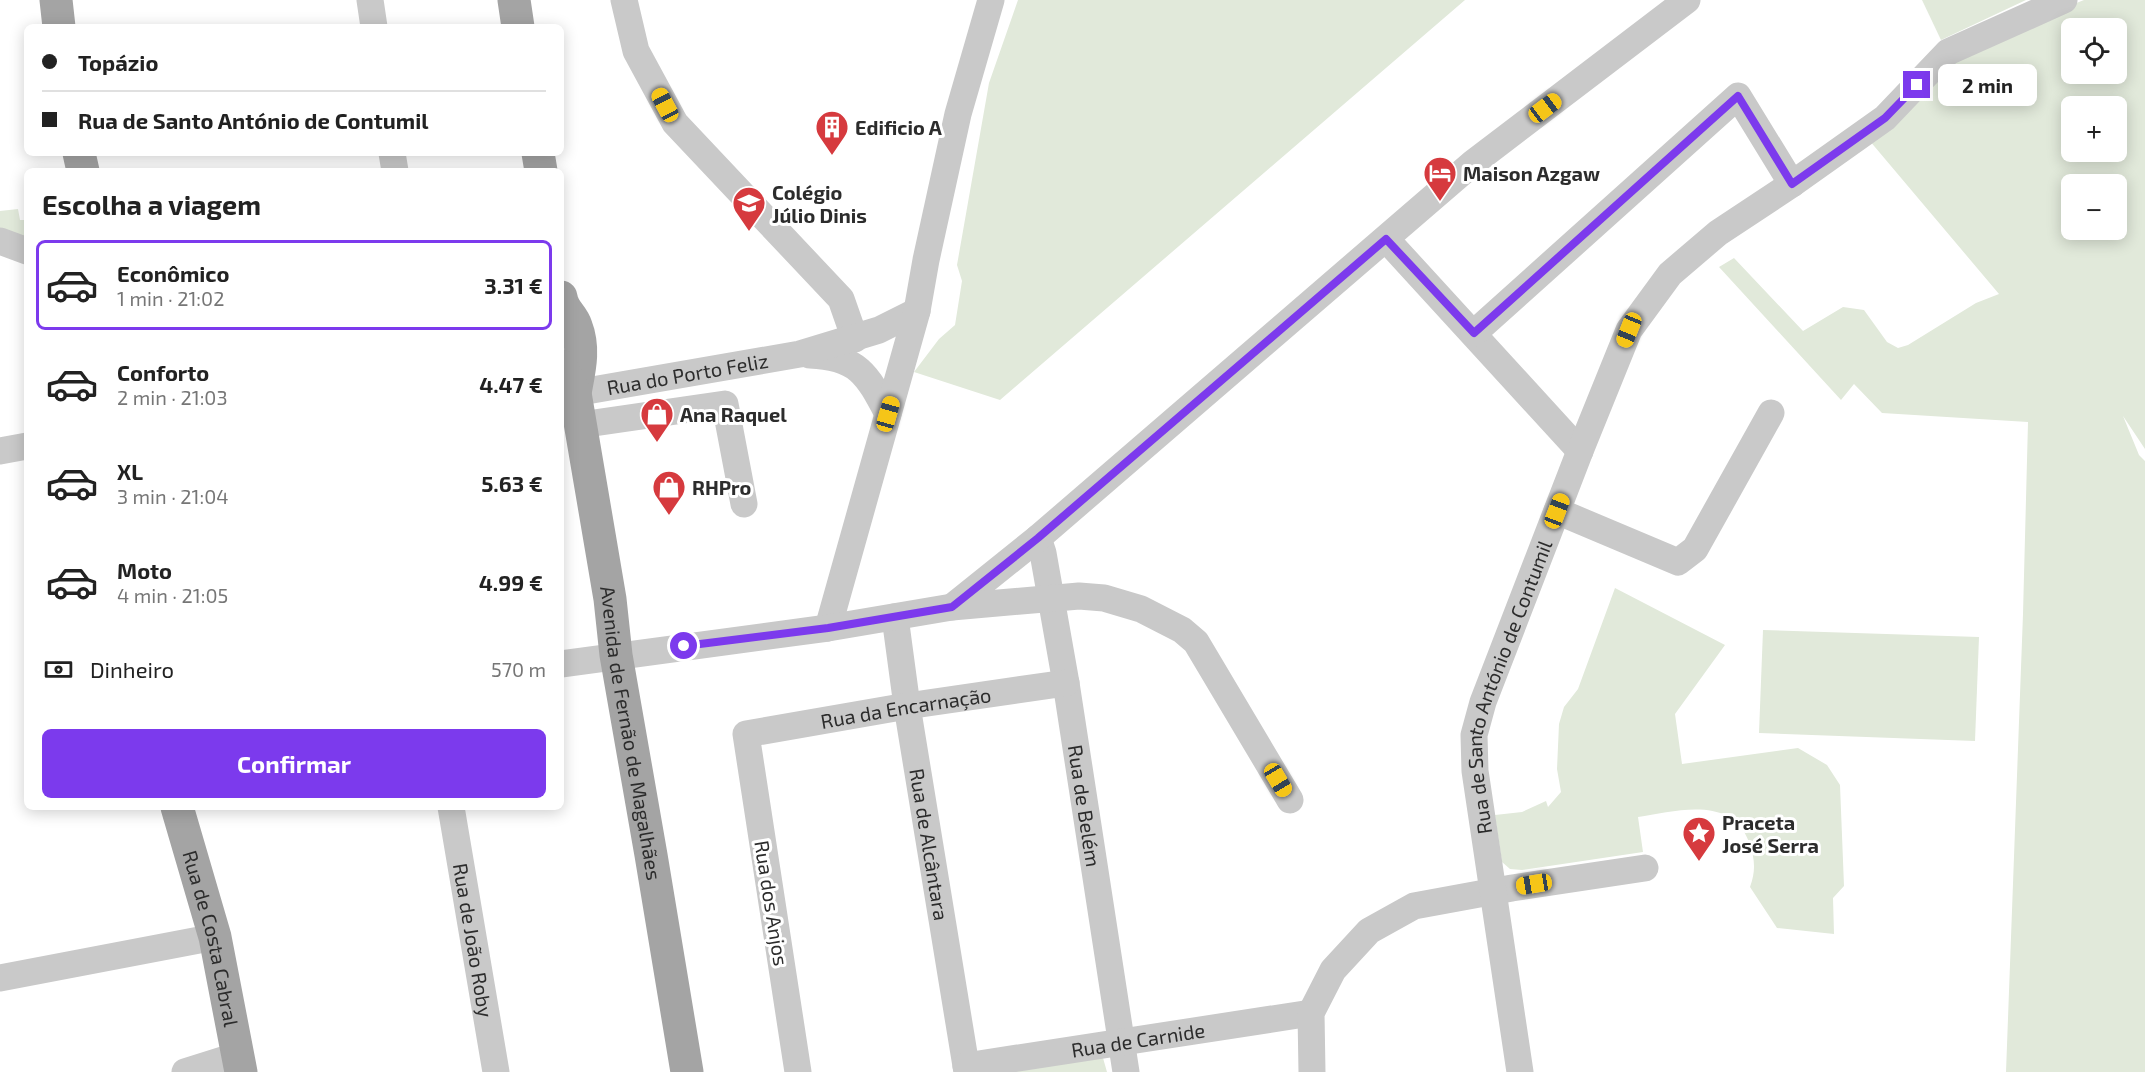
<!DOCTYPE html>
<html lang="pt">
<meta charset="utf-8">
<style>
body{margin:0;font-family:"Exo 2",sans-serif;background:#f2f2f2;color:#222;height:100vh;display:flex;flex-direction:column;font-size:22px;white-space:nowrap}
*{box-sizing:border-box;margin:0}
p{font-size:20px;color:#767676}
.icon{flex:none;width:33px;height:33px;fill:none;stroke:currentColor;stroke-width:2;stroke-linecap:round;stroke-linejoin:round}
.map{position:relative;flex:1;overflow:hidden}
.sheet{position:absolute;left:24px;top:168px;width:540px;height:642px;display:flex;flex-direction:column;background:#fff;border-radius:9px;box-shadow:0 3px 15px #0003}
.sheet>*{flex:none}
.guide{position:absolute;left:24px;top:24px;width:540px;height:132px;border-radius:9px;box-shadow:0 3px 15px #0003;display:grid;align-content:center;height:132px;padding:0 18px;background:#fff}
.controls{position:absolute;left:2061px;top:18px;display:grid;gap:12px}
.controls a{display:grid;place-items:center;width:66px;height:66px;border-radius:9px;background:#fff;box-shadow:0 3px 15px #0003;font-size:30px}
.end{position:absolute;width:27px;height:27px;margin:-14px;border:8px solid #7c3aed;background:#fff;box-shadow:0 0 0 3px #fff}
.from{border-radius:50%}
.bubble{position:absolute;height:42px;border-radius:9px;background:#fff;box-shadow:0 3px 15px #0003;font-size:20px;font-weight:700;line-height:42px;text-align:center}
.car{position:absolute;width:18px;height:36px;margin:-18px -9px;border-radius:8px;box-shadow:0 0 4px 2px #0007;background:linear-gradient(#f5c518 24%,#345 0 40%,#f5c518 0 76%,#345 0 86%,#f5c518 0)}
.guide b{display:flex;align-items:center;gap:21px;height:57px;font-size:22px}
.guide b+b{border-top:2px solid #e0e0e0}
.guide i{width:15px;height:15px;background:#222}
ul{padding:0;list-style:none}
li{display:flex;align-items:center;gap:18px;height:90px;margin:0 12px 9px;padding:0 6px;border:3px solid transparent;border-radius:9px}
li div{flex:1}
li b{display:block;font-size:22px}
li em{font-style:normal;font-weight:700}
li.active{border-color:#7c3aed}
li>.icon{width:54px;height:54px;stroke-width:1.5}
h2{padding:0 18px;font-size:27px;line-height:72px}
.pay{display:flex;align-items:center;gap:15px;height:66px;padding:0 18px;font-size:22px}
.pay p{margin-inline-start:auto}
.button{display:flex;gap:12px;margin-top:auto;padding:12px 18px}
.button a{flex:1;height:69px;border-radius:9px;background:#7c3aed;color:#fff;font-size:24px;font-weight:700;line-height:69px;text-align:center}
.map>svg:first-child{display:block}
.green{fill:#e1e9da;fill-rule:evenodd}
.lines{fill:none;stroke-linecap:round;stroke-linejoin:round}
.minor{stroke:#c9c9c9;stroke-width:27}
.major{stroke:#a4a4a4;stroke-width:33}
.route{stroke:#7c3aed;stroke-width:8}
.labels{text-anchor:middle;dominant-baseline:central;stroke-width:6;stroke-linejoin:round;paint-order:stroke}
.poi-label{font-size:20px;font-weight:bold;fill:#2c2c2c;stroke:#fff;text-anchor:start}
.street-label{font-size:20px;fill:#2c2c2c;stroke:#fff}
</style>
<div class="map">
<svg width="2145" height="1072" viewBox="0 0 2145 1072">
<rect width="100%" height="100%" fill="#fff"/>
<!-- green -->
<g class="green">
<polygon points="1018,0 1465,0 1000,400 914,372 939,339 955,325 962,281 957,265 989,83"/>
<polygon points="1922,0 2026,0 1941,40"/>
<path d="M2084 0H2145V449L2123 416 2139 455 2145 461V1072H2006L2023 614 2028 422 1882 413 1854 384 1841 400 1719 267 1734 258 1803 331 1843 307 1864 310 1887 342 1898 348 1908 345 1976 303 1999 294 1869 140 1940 65 2021 25ZM2072 28H2116V74H2072ZM2072 106H2116V152H2072ZM2072 184H2116V230H2072Z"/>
<polygon points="18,209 20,220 25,220 27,239 0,233 0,211"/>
<path d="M1615 588 1725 645 1675 714 1682 764 1798 748 1827 765 1840 785 1844 886 1833 898 1834 934 1777 928 1750 887C1756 871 1755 858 1749 842 1732 795 1676 811 1638 817L1643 852 1522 870 1510 869 1502 862 1495 815 1522 812 1546 801 1548 807 1561 792 1557 769 1559 724 1564 707 1578 689Z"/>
<polygon points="1763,630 1979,637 1975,741 1759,733"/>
<polygon points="1103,1058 1107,1072 1003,1072"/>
</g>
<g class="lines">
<!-- minor -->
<g class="minor">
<polyline points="370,0 374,27"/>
<polyline points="624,0 636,51 675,123 841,299 855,339"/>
<polyline points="392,153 395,171"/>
<polyline points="1386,239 1580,451"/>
<polyline points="0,241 27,251"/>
<polyline points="1474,333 1738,96 1792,184"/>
<path d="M810 355C858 357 867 374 888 414"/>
<path id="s1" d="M575 393 800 354 879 330 917 311"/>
<polyline points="580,425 725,404 744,504"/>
<polyline points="0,451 27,446"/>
<polyline points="1557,511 1678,562 1695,549 1771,413"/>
<path id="s2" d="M1038 538 1043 553 1066 683 1126 1072"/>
<polyline points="952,607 1038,538 1473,163 1687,0"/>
<path id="s3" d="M895 617 907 706 967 1072"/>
<polyline points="828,628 917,311 926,260 958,114 991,0"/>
<polyline points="561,664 828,628 952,607 1079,596 1104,598 1141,609 1182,630 1196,642 1290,800"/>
<path id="s4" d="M451 807 496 1072"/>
<polyline points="0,978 215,937"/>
<path id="s5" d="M966 1066 1311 1013"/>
<polyline points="185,1072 239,1055"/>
<path id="s6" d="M798 1072 746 734 907 706 1066 683"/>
<polyline points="1312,1072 1311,1013 1333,970 1369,931 1414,906 1512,888 1645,868"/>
<path id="s7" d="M1520 1072 1475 771 1474 735 1483 702 1580 451 1629 330 1670 274 1718 233 1792 184 1885 118 1948 52 2064 0"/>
</g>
<!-- major -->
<g class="major">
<polyline points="56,0 59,27"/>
<polyline points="514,0 518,27"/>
<polyline points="79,153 83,171"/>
<polyline points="538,153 541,171"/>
<path d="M561 297C563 311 572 314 576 326 585 349 579 371 575 393"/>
<path id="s8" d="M561 366 575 393 610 599 616 655 651 855 687 1072"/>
<path id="s9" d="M177 807 215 937 241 1072"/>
</g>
</g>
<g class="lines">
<!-- route -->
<polyline class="route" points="684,646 828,628 952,607 1038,538 1386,239 1474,333 1738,96 1792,184 1885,118 1917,85"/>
</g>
<!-- icons -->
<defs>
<symbol id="building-pin" viewBox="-11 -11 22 30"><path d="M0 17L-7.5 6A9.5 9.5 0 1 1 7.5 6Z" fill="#d63a3e" stroke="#fff"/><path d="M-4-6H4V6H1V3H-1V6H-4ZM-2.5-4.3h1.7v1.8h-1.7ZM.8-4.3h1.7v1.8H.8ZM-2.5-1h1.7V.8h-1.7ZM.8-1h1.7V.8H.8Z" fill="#fff"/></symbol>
<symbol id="hotel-pin" viewBox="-11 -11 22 30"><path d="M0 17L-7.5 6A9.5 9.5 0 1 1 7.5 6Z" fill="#d63a3e" stroke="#fff"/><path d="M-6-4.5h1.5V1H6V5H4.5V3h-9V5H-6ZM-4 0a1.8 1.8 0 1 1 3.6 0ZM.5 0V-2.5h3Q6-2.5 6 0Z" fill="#fff"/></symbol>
<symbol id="school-pin" viewBox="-11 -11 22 30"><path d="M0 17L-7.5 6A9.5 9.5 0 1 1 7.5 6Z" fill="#d63a3e" stroke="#fff"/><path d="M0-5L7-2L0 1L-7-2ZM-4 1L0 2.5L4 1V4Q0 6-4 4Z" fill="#fff"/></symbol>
<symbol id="shop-pin" viewBox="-11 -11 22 30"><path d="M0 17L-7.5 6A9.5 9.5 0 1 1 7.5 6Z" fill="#d63a3e" stroke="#fff"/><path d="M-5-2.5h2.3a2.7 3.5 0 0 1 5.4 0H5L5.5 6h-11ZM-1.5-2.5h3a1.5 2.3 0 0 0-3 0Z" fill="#fff"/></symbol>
<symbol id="sight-pin" viewBox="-11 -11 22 30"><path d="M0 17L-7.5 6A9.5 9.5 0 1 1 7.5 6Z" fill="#d63a3e" stroke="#fff"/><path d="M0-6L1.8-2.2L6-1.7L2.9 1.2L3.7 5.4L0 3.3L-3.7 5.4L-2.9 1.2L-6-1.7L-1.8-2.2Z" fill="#fff"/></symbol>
</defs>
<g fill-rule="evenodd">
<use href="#building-pin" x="813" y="108" width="38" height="52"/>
<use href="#hotel-pin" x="1421" y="154" width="38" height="52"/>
<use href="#school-pin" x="730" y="184" width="38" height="52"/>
<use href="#shop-pin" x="638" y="395" width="38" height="52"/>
<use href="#shop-pin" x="650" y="468" width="38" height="52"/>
<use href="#sight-pin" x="1680" y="814" width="38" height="52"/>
</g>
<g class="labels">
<!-- poi labels -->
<g class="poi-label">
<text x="855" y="127">Edificio A</text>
<text x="1463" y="173">Maison Azgaw</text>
<text x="772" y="192">Colégio<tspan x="772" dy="23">Júlio Dinis</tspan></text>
<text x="680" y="414">Ana Raquel</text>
<text x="692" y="487">RHPro</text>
<text x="1722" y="822">Praceta<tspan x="1722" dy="23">José Serra</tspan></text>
</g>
<!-- street labels -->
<g class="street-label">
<text stroke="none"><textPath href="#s1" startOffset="114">Rua do Porto Feliz</textPath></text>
<text stroke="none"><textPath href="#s7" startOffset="394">Rua de Santo António de Contumil</textPath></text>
<text stroke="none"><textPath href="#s6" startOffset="504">Rua da Encarnação</textPath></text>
<text stroke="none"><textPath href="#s8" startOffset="375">Avenida de Fernão de Magalhães</textPath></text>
<text stroke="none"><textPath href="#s2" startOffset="272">Rua de Belém</textPath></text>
<text stroke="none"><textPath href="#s3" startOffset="230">Rua de Alcântara</textPath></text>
<text transform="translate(772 903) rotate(81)">Rua dos Anjos</text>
<text stroke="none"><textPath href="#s9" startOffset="136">Rua de Costa Cabral</textPath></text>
<text stroke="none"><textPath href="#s4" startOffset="135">Rua de João Roby</textPath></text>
<text stroke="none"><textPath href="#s5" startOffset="174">Rua de Carnide</textPath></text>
</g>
</g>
</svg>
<div class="controls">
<a><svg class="icon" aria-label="locate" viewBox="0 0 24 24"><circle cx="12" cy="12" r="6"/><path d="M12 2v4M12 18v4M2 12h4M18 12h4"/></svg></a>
<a>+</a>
<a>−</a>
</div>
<i class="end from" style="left:684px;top:646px"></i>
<i class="end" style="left:1917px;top:85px"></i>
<div class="bubble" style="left:1938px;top:64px;width:99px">2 min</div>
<i class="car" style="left:665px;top:105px;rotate:332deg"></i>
<i class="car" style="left:1545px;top:108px;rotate:53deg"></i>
<i class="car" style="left:1629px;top:330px;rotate:202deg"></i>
<i class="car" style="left:888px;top:414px;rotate:16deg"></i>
<i class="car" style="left:1557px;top:511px;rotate:21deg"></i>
<i class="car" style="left:1278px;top:780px;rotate:149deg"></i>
<i class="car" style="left:1534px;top:884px;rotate:261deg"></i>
<div class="guide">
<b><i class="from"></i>Topázio</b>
<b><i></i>Rua de Santo António de Contumil</b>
</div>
<section class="sheet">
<h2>Escolha a viagem</h2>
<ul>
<li class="active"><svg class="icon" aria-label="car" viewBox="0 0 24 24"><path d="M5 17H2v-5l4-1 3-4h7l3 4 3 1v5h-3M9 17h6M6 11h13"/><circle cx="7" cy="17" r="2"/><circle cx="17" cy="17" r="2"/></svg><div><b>Econômico</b><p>1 min · 21:02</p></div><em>3.31 €</em></li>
<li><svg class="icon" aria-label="car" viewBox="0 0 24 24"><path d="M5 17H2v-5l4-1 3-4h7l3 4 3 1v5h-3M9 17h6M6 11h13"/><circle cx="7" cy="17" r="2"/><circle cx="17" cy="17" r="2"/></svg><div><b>Conforto</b><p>2 min · 21:03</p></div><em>4.47 €</em></li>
<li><svg class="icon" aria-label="car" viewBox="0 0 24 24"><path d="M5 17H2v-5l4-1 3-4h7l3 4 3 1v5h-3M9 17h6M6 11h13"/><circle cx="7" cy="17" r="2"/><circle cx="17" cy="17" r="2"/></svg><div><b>XL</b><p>3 min · 21:04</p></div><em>5.63 €</em></li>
<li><svg class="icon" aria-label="car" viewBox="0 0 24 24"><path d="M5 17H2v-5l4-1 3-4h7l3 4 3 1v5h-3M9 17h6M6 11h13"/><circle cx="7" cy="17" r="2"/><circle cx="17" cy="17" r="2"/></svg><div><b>Moto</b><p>4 min · 21:05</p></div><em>4.99 €</em></li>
</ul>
<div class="pay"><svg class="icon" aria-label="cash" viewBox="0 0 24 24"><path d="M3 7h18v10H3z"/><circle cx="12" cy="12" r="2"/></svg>Dinheiro<p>570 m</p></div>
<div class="button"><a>Confirmar</a></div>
</section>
</div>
